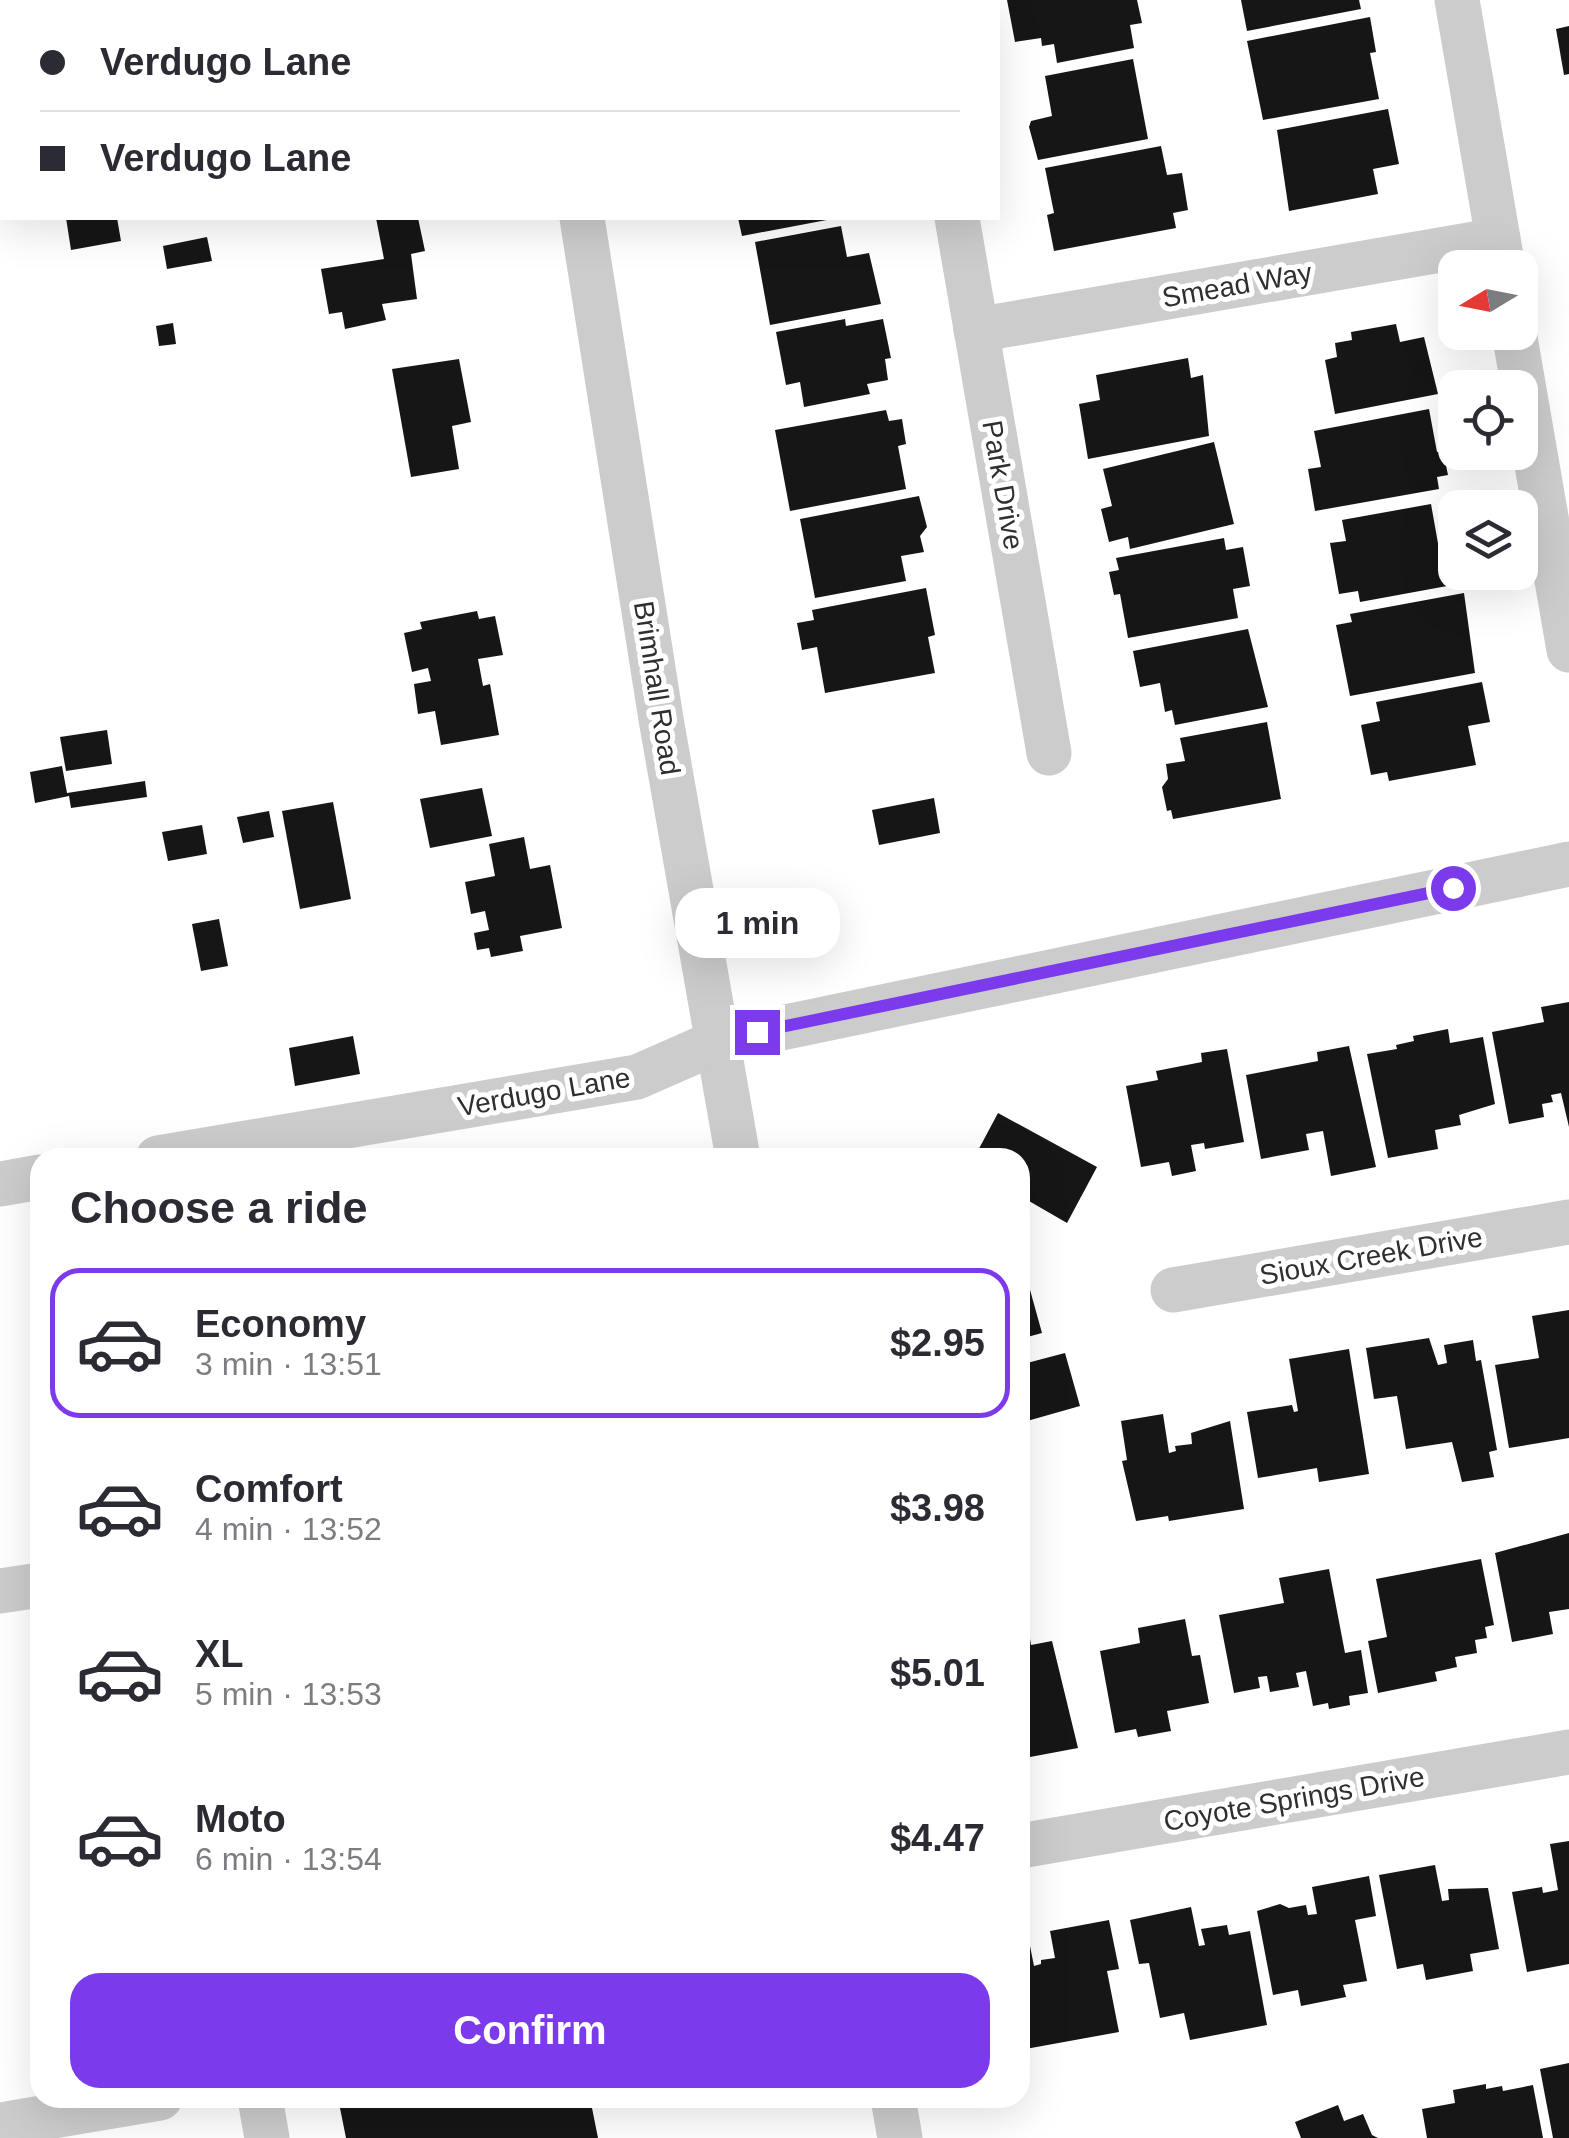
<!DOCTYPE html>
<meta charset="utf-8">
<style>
body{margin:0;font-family:Arial,sans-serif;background:#f7f7f7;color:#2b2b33;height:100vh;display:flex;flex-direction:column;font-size:38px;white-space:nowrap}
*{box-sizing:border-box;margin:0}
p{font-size:32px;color:#7c7c81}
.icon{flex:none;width:55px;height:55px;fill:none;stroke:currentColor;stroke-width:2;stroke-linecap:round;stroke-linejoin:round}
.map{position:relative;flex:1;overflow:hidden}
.sheet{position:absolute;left:30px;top:1148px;width:1000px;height:960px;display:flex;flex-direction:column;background:#fff;border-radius:30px;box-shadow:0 10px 40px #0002}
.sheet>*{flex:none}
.hud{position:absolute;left:0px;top:0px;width:1000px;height:220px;box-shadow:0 10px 40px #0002;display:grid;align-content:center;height:220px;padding:0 40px;background:#fff}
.needle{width:65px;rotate:260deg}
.tools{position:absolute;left:1438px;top:250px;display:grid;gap:20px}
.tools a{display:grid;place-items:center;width:100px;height:100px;border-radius:20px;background:#fff;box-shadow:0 10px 40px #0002;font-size:50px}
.end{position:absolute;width:45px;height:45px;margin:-22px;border:12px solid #7c3aed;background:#fff;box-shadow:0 0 0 5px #fff}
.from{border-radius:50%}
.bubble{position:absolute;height:70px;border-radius:30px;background:#fff;box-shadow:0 10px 40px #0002;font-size:32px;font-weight:600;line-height:70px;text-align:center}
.hud b{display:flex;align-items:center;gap:35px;height:95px;font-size:38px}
.hud b+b{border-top:2px solid #e1e1e2}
.hud i{width:25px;height:25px;background:#2b2b33}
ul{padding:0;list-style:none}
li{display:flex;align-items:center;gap:30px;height:150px;margin:0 20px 15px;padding:0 20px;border:5px solid transparent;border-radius:30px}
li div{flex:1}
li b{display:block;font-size:38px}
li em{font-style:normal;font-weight:600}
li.selected{border-color:#7c3aed}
li>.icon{width:90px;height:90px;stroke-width:1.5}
h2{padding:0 40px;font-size:45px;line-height:120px}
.primary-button{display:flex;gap:20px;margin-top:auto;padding:20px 40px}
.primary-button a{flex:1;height:115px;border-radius:30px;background:#7c3aed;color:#fff;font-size:40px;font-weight:600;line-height:115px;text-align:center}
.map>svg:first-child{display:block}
.building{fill:#161616}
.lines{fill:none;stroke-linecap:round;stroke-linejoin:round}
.minor{stroke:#ccc;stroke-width:45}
.route{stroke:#7c3aed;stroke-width:12}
.labels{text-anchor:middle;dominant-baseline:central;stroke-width:10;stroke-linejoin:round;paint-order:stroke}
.street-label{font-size:28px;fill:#2f2f2f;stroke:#fff}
</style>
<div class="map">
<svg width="1569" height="2138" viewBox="0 0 1569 2138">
<rect width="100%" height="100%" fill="#fff"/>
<!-- building -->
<g class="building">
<polygon points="1007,0 1137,0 1142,23 1130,25 1134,48 1057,63 1054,44 1042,46 1041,38 1015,42"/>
<polygon points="1241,0 1359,0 1361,9 1247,31"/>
<polygon points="1370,17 1376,52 1370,53 1379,99 1263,120 1247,41"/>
<polygon points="1569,26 1569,74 1564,75 1556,29"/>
<polygon points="1133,59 1148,139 1038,160 1029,127 1031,121 1052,116 1045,76"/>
<polygon points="1388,109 1399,164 1373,169 1378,194 1289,211 1277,130"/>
<polygon points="1161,146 1167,175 1182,173 1188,210 1173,213 1176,228 1054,251 1047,215 1054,213 1045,168"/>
<polygon points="66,218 117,218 121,241 71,250"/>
<polygon points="376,218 418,218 425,251 411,254 417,299 382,304 386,320 345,329 342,312 329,314 321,269 384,259"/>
<polygon points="738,218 832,218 832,219 742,236"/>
<polygon points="841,226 847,257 869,253 881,304 770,325 755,242"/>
<polygon points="207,237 212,261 167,269 163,246"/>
<polygon points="845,319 846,326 883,319 891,358 885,359 888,380 867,384 870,394 804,407 800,382 786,385 776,332"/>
<polygon points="173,323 176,344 159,346 156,326"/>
<polygon points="1396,324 1400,342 1424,337 1438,394 1335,414 1325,360 1337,357 1335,343 1352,340 1351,332"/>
<polygon points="1188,358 1191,378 1203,375 1209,436 1088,459 1079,404 1100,400 1096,375"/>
<polygon points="459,359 471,422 452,426 459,469 411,477 392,369"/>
<polygon points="1429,409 1437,452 1443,451 1448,475 1437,477 1439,489 1315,511 1308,469 1321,467 1314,431"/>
<polygon points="886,410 889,421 902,419 906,444 898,446 906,489 790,511 775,430"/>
<polygon points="1214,442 1234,524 1130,549 1128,537 1109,542 1101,509 1112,506 1103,469"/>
<polygon points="919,496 927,527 920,536 924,552 901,556 906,581 815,598 800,519"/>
<polygon points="1431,504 1439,549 1455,546 1455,572 1467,572 1469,582 1360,602 1358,591 1339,594 1330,543 1346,541 1342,520"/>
<polygon points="1224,538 1226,550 1243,547 1250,586 1233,589 1238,618 1128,638 1120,594 1114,595 1109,572 1119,570 1116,558"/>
<polygon points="926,588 935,635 928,637 935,673 825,693 817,647 802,650 797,623 814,620 812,610"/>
<polygon points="1464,593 1475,673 1350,696 1336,625 1352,622 1350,614"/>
<polygon points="477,611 479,619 495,616 503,655 478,659 483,686 490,684 499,735 441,745 435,711 418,714 414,684 431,681 428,668 412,672 404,633 422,629 420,622"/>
<polygon points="1248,629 1268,707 1175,725 1172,710 1165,712 1160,683 1140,687 1133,651"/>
<polygon points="1482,682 1490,722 1468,726 1476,765 1389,781 1387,772 1371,775 1361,725 1380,721 1376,702"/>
<polygon points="1267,722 1281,799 1173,819 1171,810 1167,811 1162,787 1168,779 1166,764 1185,761 1180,738"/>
<polygon points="107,730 112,764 66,771 60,737"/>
<polygon points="62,766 67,793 145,781 147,797 71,808 69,796 35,803 30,772"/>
<polygon points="482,788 492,836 430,848 420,799"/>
<polygon points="934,798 940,833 879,845 872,810"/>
<polygon points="333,802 351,899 300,909 282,811"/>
<polygon points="269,811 274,837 243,843 237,817"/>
<polygon points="202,825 207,854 168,861 162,832"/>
<polygon points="524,837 530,869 550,865 562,928 520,936 523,951 491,957 489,948 477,950 474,933 489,930 485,911 471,914 465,882 495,876 489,844"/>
<polygon points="219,919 228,966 201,971 192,924"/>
<polygon points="1569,1002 1569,1127 1561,1093 1551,1095 1553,1102 1542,1104 1544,1117 1509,1124 1492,1032 1544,1022 1541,1007"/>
<polygon points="1448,1029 1450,1043 1483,1037 1495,1104 1459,1115 1461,1125 1435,1130 1438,1149 1388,1158 1367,1054 1397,1049 1396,1045 1414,1041 1413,1036"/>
<polygon points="353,1036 360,1074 295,1086 289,1048"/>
<polygon points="1349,1046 1376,1167 1331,1176 1323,1131 1306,1134 1309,1150 1261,1159 1246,1075 1318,1061 1317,1052"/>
<polygon points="1227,1049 1244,1142 1205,1149 1204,1143 1191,1145 1196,1171 1172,1176 1169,1162 1141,1167 1126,1086 1158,1080 1156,1071 1202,1062 1201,1053"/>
<polygon points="998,1113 1097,1167 1067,1223 1029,1201 1020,1218 1020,1158 974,1158"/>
<polygon points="1027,1279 1042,1333 1020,1339 1020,1281"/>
<polygon points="1569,1310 1569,1438 1509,1448 1495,1365 1539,1358 1532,1316"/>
<polygon points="1429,1338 1438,1365 1447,1363 1444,1345 1473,1340 1476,1361 1481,1360 1497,1450 1489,1452 1494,1477 1462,1482 1452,1442 1406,1449 1397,1396 1374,1399 1366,1348"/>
<polygon points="1020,1343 1027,1363 1065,1353 1080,1406 1020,1423"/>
<polygon points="1349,1349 1369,1474 1319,1482 1317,1468 1258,1478 1247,1412 1292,1405 1294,1412 1298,1411 1289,1359"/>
<polygon points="1163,1414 1169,1453 1176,1451 1175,1446 1192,1444 1191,1433 1230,1421 1244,1509 1169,1521 1168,1516 1136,1521 1122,1461 1127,1460 1121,1421"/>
<polygon points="1569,1533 1569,1609 1549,1612 1553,1634 1512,1642 1495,1553"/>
<polygon points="1481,1559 1494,1625 1485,1627 1487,1638 1475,1640 1477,1653 1455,1657 1457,1667 1435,1672 1437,1681 1378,1693 1368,1641 1387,1637 1376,1579"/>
<polygon points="1329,1569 1345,1653 1361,1650 1368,1693 1349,1696 1350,1705 1329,1709 1328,1703 1313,1706 1306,1671 1296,1673 1299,1687 1270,1692 1267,1676 1258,1677 1260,1688 1234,1693 1219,1615 1284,1603 1279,1578"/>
<polygon points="1185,1619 1192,1656 1200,1655 1209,1703 1167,1711 1171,1731 1138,1737 1136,1729 1115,1733 1100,1651 1140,1643 1138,1628"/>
<polygon points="1030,1639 1031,1645 1052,1641 1078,1748 1030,1757 1025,1724 1020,1724 1020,1640"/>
<polygon points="1569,1841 1569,1964 1527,1972 1512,1892 1542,1887 1543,1893 1558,1890 1550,1844"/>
<polygon points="1435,1865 1442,1901 1449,1900 1448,1889 1488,1888 1499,1949 1470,1954 1473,1971 1426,1980 1423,1964 1397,1969 1379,1875"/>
<polygon points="1369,1876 1376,1916 1355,1920 1367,1981 1343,1985 1346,1997 1301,2006 1298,1990 1273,1995 1257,1911 1280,1904 1289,1908 1306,1905 1308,1915 1317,1914 1312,1887"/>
<polygon points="1191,1907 1199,1946 1205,1945 1201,1929 1227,1925 1229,1935 1250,1931 1267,2025 1190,2040 1184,2013 1160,2018 1149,1963 1139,1964 1130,1920"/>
<polygon points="1109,1920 1119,1969 1107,1971 1119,2032 1020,2050 1020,1948 1030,1946 1034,1966 1041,1964 1041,1960 1055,1958 1050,1931"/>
<polygon points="1569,2063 1569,2138 1553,2138 1540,2069"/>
<polygon points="1486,2084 1486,2089 1502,2086 1503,2091 1533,2085 1543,2138 1427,2138 1422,2109 1455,2103 1453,2090"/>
<polygon points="338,2098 590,2098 598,2138 346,2138"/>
<polygon points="1338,2105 1344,2121 1363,2114 1372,2135 1378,2138 1301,2138 1295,2122"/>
</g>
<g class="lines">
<!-- minor -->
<g class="minor">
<polyline points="548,0 548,2"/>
<polyline points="919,0 920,2"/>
<polyline points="1457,0 1503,268"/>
<polyline points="582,218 661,719 738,1158"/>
<polyline points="957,218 1049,753"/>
<polyline points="976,330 1498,240"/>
<polyline points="1514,332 1569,650"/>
<polyline points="158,1158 637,1077 719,1041 1569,864"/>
<polyline points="0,1184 40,1177"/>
<polyline points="1173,1290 1569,1222"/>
<polyline points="0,1591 40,1585"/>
<polyline points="1020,1846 1569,1752"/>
<polyline points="260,2098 267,2138"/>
<polyline points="893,2098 900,2138"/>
<polyline points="0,2125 160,2098"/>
</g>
</g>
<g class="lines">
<!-- route -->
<polyline class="route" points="757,1032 1453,888"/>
</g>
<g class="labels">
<!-- street labels -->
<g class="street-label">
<text transform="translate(1237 285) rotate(-10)">Smead Way</text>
<text transform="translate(1003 485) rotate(80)">Park Drive</text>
<text transform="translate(657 688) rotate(81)">Brimhall Road</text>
<text transform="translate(544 1092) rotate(-10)">Verdugo Lane</text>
<text transform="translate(1371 1256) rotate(-10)">Sioux Creek Drive</text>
<text transform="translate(1294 1799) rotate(-10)">Coyote Springs Drive</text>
</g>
</g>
</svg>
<div class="tools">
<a><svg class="needle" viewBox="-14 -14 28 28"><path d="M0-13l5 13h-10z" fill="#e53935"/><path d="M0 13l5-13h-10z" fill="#7c7c81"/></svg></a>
<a><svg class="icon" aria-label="locate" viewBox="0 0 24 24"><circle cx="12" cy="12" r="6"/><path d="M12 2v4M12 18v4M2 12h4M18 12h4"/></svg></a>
<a><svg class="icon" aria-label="layers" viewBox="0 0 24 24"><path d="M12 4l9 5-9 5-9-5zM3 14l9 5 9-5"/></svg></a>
</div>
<i class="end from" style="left:1453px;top:888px"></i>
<i class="end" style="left:757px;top:1032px"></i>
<div class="bubble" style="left:675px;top:888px;width:165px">1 min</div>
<div class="hud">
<b><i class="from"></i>Verdugo Lane</b>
<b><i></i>Verdugo Lane</b>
</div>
<section class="sheet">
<h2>Choose a ride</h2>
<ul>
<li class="selected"><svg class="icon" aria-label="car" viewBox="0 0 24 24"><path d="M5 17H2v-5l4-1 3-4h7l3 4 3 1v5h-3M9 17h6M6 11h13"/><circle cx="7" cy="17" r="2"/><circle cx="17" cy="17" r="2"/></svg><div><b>Economy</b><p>3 min · 13:51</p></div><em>$2.95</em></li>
<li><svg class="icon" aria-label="car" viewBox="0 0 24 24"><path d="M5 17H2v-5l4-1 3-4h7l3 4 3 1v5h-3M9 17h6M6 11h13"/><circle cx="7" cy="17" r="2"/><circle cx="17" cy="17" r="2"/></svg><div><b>Comfort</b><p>4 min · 13:52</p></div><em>$3.98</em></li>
<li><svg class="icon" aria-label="car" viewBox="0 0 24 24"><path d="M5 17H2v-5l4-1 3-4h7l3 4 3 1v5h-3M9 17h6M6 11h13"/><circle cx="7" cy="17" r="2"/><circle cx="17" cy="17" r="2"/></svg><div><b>XL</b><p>5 min · 13:53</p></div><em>$5.01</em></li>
<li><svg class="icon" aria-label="car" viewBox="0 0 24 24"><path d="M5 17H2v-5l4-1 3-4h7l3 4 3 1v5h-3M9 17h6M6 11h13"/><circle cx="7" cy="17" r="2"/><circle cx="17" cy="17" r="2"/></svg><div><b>Moto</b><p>6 min · 13:54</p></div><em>$4.47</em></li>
</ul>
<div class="primary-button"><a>Confirm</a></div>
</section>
</div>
